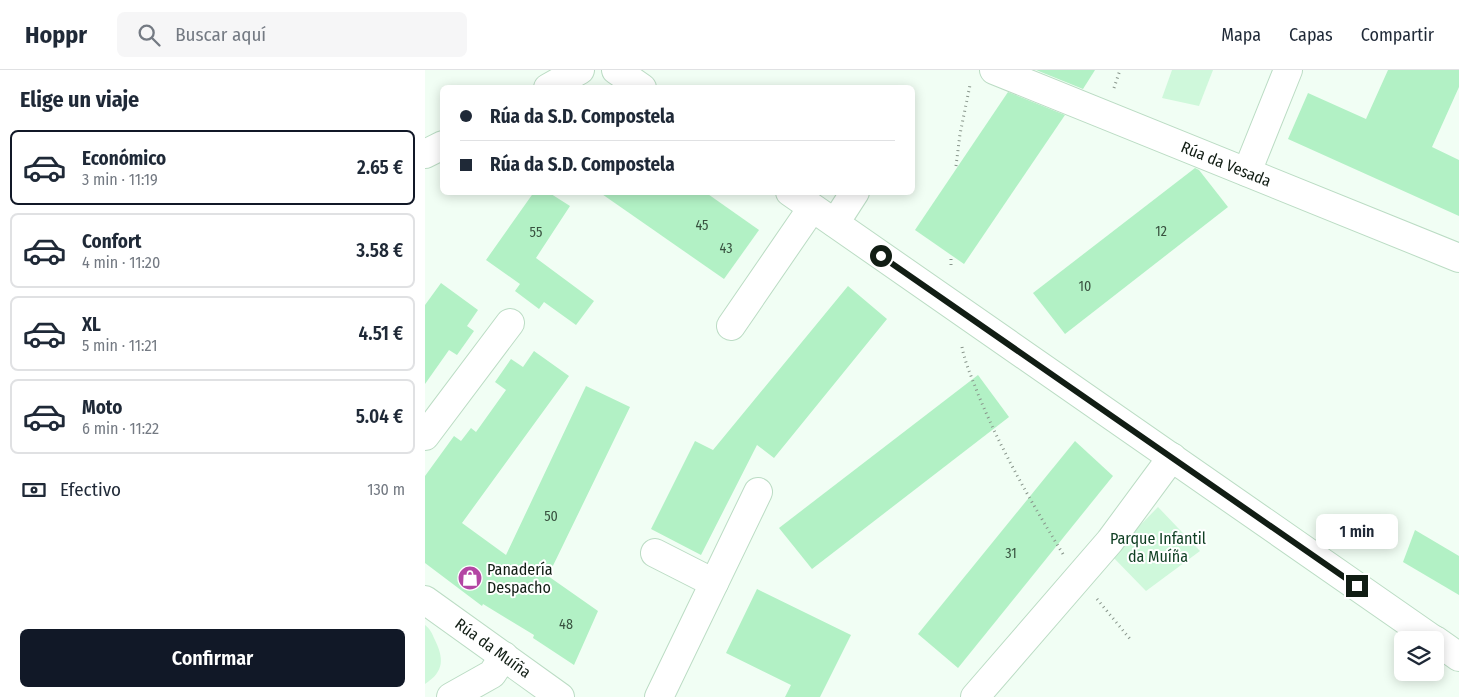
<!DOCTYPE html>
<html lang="es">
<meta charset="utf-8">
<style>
body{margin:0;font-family:"Fira Sans Condensed",sans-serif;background:#f6f6f7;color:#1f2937;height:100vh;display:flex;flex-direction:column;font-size:19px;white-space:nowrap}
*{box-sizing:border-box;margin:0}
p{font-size:16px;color:#747a83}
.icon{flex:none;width:28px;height:28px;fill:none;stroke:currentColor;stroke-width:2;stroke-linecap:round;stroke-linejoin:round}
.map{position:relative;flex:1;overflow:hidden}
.panel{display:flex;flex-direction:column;background:#fff;width:425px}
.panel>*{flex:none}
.banner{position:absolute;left:15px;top:15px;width:475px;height:110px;border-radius:8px;box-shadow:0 2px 12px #0003;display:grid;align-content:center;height:110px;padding:0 20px;background:#fff}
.fabs{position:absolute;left:969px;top:561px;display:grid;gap:10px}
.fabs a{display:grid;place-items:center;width:50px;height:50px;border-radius:8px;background:#fff;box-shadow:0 2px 12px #0003;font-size:25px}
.end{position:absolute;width:22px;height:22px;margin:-11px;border:6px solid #111d14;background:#fff;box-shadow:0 0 0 2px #fff}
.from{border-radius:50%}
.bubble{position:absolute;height:35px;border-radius:8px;background:#fff;box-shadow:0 2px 12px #0003;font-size:16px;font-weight:600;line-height:35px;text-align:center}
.banner b{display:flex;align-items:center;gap:18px;height:48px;font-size:19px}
.banner b+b{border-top:1px solid #e0e1e3}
.banner i{width:12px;height:12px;background:#1f2937}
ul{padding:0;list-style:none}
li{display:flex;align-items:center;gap:15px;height:75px;margin:0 10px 8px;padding:0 10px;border:2px solid #e0e1e3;border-radius:8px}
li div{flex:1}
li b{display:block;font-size:19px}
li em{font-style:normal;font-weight:600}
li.selected{border-color:#111827}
li>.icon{width:45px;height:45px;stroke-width:1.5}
h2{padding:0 20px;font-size:22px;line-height:60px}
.pay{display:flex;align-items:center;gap:12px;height:55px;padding:0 20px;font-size:19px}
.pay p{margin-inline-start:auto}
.cta{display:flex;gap:10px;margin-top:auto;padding:10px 20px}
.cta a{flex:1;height:58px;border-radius:8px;background:#111827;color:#fff;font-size:20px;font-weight:600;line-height:58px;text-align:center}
header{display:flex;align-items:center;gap:30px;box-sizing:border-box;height:70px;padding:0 25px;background:#fff;border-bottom:1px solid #e0e1e3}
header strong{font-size:24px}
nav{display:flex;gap:28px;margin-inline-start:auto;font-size:18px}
.search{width:350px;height:45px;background:#f6f6f7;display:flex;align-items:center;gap:12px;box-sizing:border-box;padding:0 18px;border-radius:8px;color:#747a83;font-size:19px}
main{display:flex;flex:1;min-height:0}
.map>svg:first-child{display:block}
.green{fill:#cff8db}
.building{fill:#b2f1c5}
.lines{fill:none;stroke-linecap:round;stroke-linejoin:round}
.minor-casing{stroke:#bbdcc4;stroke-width:30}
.path{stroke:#88958b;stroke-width:3;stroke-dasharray:1 4;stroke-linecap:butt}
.minor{stroke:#fff;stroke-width:28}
.route{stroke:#111d14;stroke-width:6}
.labels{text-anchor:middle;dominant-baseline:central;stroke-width:4;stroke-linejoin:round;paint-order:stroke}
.number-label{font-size:14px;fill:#395240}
.street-label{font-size:16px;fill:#111d14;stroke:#fff}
.park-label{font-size:16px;fill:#0f3f23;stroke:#fff}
.poi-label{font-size:16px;fill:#111d14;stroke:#fff;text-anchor:start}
</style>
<header>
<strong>Hoppr</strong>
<div class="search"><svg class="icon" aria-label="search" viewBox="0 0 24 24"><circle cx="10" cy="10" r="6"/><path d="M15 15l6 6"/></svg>Buscar aquí</div>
<nav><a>Mapa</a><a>Capas</a><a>Compartir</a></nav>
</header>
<main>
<section class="panel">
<h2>Elige un viaje</h2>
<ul>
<li class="selected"><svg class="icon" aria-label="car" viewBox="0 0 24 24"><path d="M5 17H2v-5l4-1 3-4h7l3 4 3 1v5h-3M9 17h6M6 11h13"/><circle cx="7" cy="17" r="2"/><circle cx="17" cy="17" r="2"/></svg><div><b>Económico</b><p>3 min · 11:19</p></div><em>2.65 €</em></li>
<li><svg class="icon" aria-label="car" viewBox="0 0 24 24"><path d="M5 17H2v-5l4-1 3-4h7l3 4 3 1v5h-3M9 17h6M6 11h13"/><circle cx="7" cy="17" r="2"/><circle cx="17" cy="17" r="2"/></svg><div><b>Confort</b><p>4 min · 11:20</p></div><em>3.58 €</em></li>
<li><svg class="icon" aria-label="car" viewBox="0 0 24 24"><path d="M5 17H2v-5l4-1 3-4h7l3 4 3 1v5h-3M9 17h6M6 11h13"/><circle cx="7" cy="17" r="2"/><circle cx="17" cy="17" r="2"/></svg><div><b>XL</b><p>5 min · 11:21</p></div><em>4.51 €</em></li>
<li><svg class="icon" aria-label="car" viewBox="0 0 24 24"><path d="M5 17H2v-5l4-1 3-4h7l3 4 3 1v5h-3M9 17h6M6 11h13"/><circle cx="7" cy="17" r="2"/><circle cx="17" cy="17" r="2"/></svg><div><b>Moto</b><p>6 min · 11:22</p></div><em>5.04 €</em></li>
</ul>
<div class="pay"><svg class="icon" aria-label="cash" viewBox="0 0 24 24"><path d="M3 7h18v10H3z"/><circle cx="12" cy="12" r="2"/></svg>Efectivo<p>130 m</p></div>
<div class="cta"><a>Confirmar</a></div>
</section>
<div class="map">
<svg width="1034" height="627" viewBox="0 0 1034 627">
<rect width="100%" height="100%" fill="#f1fef4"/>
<!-- green -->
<g class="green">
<polygon points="747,0 788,0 774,36 737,28"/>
<polygon points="733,437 775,481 721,521 686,485"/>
<path d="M0 555C5 559 7 563 9 568 19 588 20 601 0 614Z"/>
</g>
<!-- building -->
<g class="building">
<polygon points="611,0 670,0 658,19"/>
<polygon points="963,0 1034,0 1034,17 1007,77 1034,90 1034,146 863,69 883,23 941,49"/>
<polygon points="583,22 640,45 539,194 490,160"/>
<polygon points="770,98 774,100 803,137 640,264 608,223"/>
<polygon points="109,122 123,122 145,136 111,188 169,231 151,255 119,232 114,239 90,221 95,214 61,190"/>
<polygon points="174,122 280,122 334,160 299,209"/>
<polygon points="16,213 53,240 42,256 49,261 32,285 24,280 0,314 0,235"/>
<polygon points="423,216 462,249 349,388 332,375 276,485 226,459 270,371 288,380"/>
<polygon points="109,281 144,306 37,453 81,485 161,316 205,337 123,506 173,541 149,595 108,568 109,565 58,534 57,536 0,493 0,406 29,366 36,371 46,358 51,362 81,320 70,312 86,289 98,297"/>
<polygon points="553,305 584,347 387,499 354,458"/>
<polygon points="650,371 688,406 533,598 493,564"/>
<polygon points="990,460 1034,486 1034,525 978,492"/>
<polygon points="332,519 426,565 395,627 360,627 366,615 301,583"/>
</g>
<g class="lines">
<defs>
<g id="minor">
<polyline points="191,0 217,18"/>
<polyline points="569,0 1034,188"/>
<polyline points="123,18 155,0"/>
<polyline points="0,84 18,75"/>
<polyline points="822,102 863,0"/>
<polyline points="365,122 1009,570"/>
<polyline points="410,153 430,122"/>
<polyline points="306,256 387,138"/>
<polyline points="0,366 85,253"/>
<polyline points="230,483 289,513"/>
<polyline points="0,530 135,627"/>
<polyline points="1010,570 1034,587"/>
<polyline points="26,627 67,604 79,586"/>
<polyline points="234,627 333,422"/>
<polyline points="550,627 685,471 747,387"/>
</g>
</defs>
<!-- minor casing -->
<use href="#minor" class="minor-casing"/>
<!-- path -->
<g class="path">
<polyline points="689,18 695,0"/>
<polyline points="531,96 535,64 545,15"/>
<polyline points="526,189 526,199"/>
<path d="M537 277C540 293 547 308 553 324 576 380 606 432 638 484"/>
<polyline points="672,529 705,569"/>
</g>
<!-- minor -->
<use href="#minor" class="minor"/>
</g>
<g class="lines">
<!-- route -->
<polyline class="route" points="456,186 932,516"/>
</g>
<!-- icons -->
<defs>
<symbol id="shop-disc" viewBox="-11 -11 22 22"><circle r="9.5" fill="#b345a3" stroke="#fff"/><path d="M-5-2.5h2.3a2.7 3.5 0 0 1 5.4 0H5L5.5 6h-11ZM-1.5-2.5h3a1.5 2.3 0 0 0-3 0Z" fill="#fff"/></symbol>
</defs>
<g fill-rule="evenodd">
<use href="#shop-disc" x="31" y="494" width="28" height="28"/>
</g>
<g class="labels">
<!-- number labels -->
<g class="number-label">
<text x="277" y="155">45</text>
<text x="736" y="161">12</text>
<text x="111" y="162">55</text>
<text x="301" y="178">43</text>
<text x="660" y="216">10</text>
<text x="126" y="446">50</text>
<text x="586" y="483">31</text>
<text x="141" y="554">48</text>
</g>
<!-- street labels -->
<g class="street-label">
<text transform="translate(801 94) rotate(22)">Rúa da Vesada</text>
<text transform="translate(68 578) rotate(36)">Rúa da Muíña</text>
</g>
<!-- park labels -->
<g class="park-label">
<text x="733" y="468">Parque Infantil<tspan x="733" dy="18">da Muíña</tspan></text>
</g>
<!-- poi labels -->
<g class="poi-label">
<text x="62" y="499">Panadería<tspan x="62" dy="18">Despacho</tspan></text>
</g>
</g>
</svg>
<div class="fabs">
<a><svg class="icon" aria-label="layers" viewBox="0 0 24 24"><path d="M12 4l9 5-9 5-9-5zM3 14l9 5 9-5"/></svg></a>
</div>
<i class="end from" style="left:456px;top:186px"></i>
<i class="end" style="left:932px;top:516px"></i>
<div class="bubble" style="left:891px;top:444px;width:82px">1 min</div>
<div class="banner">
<b><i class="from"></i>Rúa da S.D. Compostela</b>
<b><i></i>Rúa da S.D. Compostela</b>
</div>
</div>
</main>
